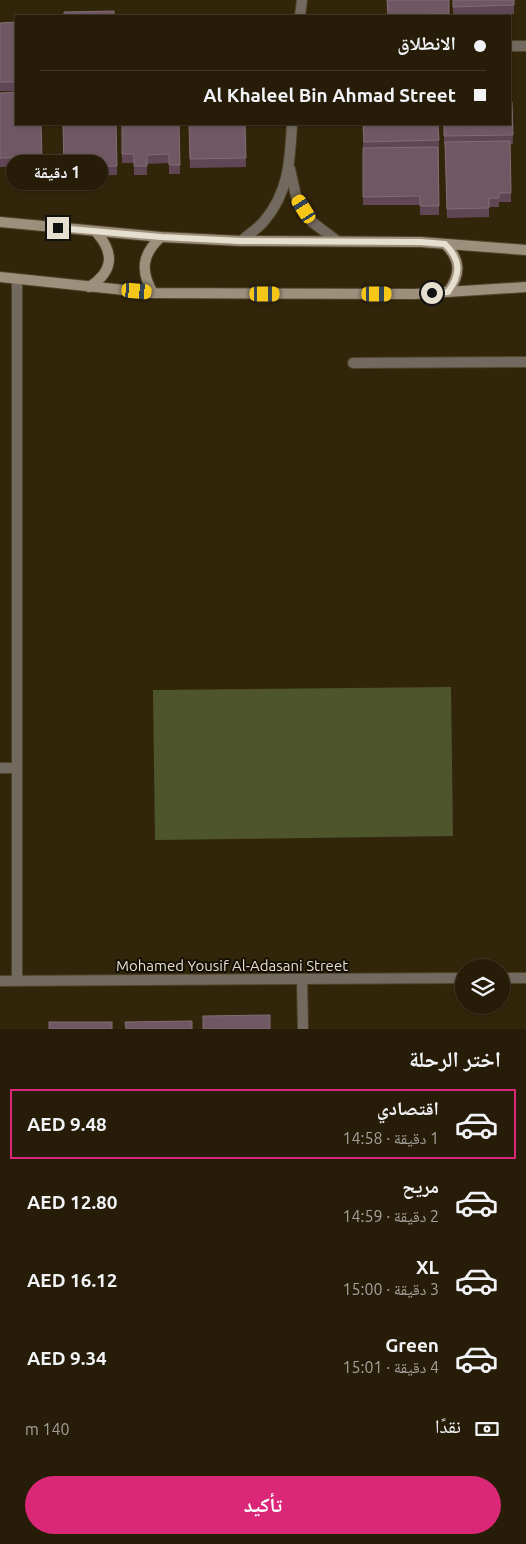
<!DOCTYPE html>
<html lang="ar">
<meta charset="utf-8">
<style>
body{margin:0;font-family:Ubuntu,"Noto Naskh Arabic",sans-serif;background:#2e2512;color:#f1f3f6;direction:rtl;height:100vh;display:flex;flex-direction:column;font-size:19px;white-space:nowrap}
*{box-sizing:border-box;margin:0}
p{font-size:16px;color:#a4a19c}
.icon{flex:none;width:28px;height:28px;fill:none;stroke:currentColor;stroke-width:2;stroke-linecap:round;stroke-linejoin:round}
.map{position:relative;height:1029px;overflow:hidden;direction:ltr}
.drawer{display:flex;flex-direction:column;background:#261c08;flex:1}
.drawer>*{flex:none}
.banner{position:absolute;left:15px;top:15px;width:496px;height:110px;border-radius:0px;box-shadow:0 1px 4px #0004,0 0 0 1px #423a29;direction:rtl;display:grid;align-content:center;height:110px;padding:0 25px;background:#261c08}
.controls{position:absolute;left:455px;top:959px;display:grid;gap:10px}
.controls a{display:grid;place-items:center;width:55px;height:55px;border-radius:50%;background:#261c08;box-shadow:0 1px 4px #0004,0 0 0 1px #423a29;font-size:25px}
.end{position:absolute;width:22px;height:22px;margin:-11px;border:6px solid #e6dece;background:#111;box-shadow:0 0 0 2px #111}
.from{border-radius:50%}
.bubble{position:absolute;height:35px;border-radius:18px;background:#261c08;box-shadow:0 1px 4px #0004,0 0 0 1px #423a29;font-size:16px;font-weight:700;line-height:35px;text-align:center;direction:rtl}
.car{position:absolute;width:15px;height:30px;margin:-15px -8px;border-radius:6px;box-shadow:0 0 4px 1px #0007;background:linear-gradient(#f5c518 24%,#345 0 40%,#f5c518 0 76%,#345 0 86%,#f5c518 0)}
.banner b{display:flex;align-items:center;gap:18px;height:48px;font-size:19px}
.banner b+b{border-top:1px solid #423a29}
.banner i{width:12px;height:12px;background:#f1f3f6}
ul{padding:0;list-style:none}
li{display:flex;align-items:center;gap:15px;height:70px;margin:0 10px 8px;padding:0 15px;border:2px solid transparent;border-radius:0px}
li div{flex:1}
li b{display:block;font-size:19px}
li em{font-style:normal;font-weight:700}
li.on{border-color:#db2777}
li>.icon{width:45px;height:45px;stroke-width:1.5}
h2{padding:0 25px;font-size:22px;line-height:60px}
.pay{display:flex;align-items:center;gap:12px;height:55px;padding:0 25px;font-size:19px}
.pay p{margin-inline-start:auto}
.action{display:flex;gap:10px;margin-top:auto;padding:10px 25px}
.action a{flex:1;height:58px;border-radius:30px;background:#db2777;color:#fff;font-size:20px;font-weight:700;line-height:58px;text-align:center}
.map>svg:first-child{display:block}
.green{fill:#4e552d}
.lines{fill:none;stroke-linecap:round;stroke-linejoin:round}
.lane-casing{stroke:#4f4329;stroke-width:12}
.street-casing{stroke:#4f4329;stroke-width:12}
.secondary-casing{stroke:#4f4329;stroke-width:12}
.lane{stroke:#726a5e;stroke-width:10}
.street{stroke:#726a5e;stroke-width:10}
.secondary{stroke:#9c907c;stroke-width:10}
.wall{fill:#614756}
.building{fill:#6f5863;stroke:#826d74}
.route{stroke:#e6dece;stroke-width:6}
.labels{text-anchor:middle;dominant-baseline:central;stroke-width:4;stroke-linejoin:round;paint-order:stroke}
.street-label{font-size:15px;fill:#e6dece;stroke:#151005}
</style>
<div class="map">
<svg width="526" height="1029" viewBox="0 0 526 1029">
<rect width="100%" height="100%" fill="#32260a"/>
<!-- green -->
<polygon class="green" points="451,687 453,836 155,840 153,690"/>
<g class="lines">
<defs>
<polyline id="lane" points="353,363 526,362"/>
<g id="street">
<polyline points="300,16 302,0"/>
<polyline points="510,46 526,46"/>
<polyline points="290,169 296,196 312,222 336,240"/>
<path d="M241 241C249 234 259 228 265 220 289 191 290 160 292 124"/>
<polyline points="0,768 16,768"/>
<polyline points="501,978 526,978"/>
<polyline points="302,979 303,1029"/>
<polyline points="0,981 464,978"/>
<polyline points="17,981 17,280"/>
</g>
<g id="secondary">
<polyline points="0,222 161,237 241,241 421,242 526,250"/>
<path d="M445 244C461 260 461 274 448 292"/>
<polyline points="0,277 153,293 415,294 526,287"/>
<path d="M89 287C113 272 115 254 97 233"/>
<path d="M153 293C140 271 142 254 161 237"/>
</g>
</defs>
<!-- lane casing -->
<use href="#lane" class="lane-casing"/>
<!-- street casing -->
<use href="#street" class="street-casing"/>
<!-- secondary casing -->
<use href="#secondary" class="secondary-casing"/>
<!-- lane -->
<use href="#lane" class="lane"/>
<!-- street -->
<use href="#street" class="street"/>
<!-- secondary -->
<use href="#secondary" class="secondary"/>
</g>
<!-- wall -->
<g class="wall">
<polygon points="387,0 449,0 449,16 388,16"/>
<polygon points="453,0 514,0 514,14 453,15"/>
<polygon points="16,22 16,91 0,91 0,23"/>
<polygon points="0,93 41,124 42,166 0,167"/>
<polygon points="512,102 513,144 510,144 511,202 499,202 499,207 489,207 489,217 447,218 445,145 444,145 444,124"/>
<polygon points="63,124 116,124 117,175 64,176"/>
<polygon points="122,124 179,124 180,174 169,174 169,163 147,164 147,175 134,175 134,163 122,163"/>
<polygon points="189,124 245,124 246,167 190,168"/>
<polygon points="363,124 439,140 439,215 420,215 420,205 363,205"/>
</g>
<!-- building -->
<g class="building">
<polygon points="387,0 449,0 449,14 388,15"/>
<polygon points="453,0 514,0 514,5 453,7"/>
<polygon points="114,11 114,16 64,16 64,12"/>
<polygon points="16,22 16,82 0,82 0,23"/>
<polygon points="16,92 16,124 41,124 42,157 0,158 0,93"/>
<polygon points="510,102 512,102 513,135 444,136 444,124 510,124"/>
<polygon points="63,124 116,124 117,166 64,168"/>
<polygon points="122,124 179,124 180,165 169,165 169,154 147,155 147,166 134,166 134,154 122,154"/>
<polygon points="189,124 245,124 246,158 190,159"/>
<polygon points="363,124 438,124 439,140 364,142"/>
<polygon points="510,141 511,193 499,193 499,198 489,198 489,208 447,209 445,142"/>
<polygon points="438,147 439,206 420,206 420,196 363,197 363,148"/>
<polygon points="270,1015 270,1029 203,1029 203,1016"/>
<polygon points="192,1021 192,1029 126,1029 125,1022"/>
<rect x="49" y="1022" width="63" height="7"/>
</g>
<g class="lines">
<!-- route -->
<path class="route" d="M58 228 161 237 241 241 421 242 445 244C461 260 461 274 448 292L432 293"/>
</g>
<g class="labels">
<!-- street labels -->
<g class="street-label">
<text x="232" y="965">Mohamed Yousif Al-Adasani Street</text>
</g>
</g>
</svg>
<div class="controls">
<a><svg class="icon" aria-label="layers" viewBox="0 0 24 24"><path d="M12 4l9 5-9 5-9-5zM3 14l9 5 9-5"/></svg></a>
</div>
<i class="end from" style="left:432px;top:293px"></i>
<i class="end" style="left:58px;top:228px"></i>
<div class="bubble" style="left:6px;top:155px;width:102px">1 دقيقة</div>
<i class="car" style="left:304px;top:209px;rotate:328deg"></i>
<i class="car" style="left:137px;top:291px;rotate:95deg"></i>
<i class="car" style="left:265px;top:294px;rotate:90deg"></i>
<i class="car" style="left:377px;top:294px;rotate:90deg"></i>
<div class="banner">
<b><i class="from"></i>الانطلاق</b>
<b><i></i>Al Khaleel Bin Ahmad Street</b>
</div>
</div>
<section class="drawer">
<h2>اختر الرحلة</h2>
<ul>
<li class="on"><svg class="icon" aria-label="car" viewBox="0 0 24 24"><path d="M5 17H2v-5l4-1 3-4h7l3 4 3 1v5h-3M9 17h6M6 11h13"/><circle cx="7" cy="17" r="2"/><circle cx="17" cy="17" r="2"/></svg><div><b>اقتصادي</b><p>1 دقيقة · 14:58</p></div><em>AED 9.48</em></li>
<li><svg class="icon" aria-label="car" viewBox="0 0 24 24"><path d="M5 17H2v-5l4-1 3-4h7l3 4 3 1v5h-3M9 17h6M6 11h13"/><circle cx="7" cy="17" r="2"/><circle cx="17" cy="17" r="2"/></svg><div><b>مريح</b><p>2 دقيقة · 14:59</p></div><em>AED 12.80</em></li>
<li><svg class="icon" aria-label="car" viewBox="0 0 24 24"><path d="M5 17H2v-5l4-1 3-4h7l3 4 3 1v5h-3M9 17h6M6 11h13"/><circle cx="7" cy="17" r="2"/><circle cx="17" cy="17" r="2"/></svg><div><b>XL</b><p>3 دقيقة · 15:00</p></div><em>AED 16.12</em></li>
<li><svg class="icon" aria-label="car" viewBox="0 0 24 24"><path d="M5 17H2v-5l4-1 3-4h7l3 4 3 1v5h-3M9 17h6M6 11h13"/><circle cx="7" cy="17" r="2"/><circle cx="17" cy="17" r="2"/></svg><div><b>Green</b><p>4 دقيقة · 15:01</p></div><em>AED 9.34</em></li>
</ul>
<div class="pay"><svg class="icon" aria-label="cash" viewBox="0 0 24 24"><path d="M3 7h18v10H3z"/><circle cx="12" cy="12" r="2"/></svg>نقدًا<p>140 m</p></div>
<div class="action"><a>تأكيد</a></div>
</section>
